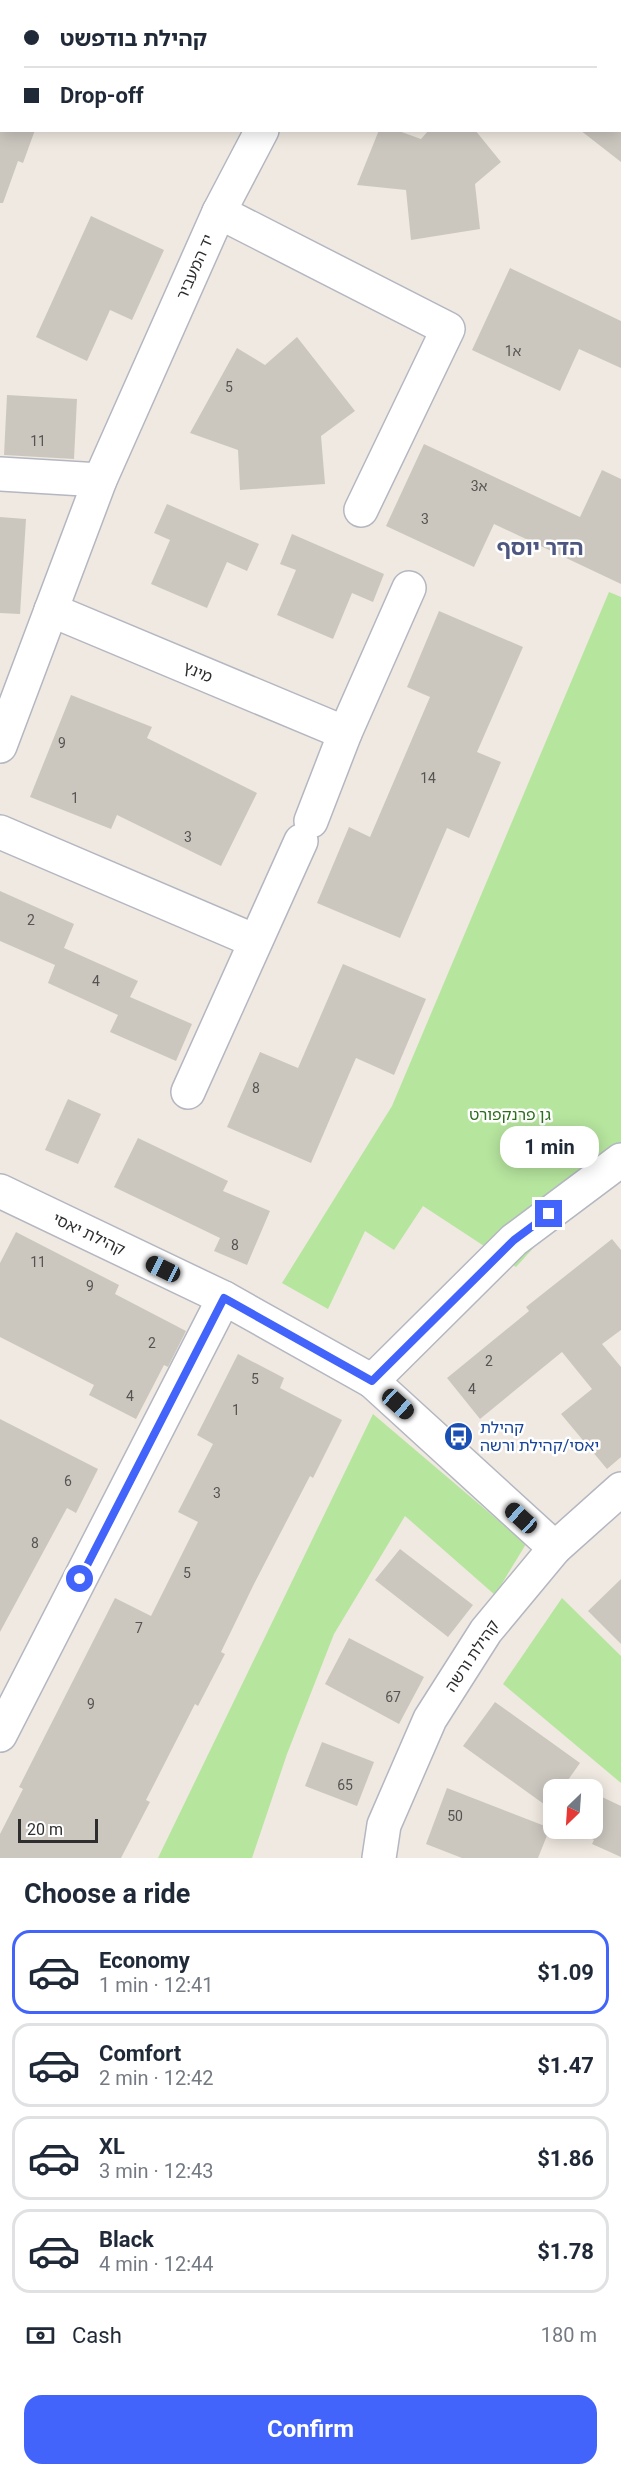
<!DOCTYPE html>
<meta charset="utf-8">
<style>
body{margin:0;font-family:Roboto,"Noto Sans Hebrew",sans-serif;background:#f6f6f7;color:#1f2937;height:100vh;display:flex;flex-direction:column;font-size:22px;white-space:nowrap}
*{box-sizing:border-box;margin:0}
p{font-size:20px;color:#747a83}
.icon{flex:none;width:33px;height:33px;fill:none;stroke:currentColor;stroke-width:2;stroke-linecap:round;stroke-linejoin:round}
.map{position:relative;height:1858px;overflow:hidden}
.panel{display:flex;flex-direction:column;background:#fff;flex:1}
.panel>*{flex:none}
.guide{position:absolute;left:0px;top:0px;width:621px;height:132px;box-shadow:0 3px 15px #0003;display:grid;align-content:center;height:132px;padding:0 24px;background:#fff}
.needle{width:39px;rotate:205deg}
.buttons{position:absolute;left:543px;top:1779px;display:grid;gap:12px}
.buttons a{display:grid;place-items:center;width:60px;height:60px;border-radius:12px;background:#fff;box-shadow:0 3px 15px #0003;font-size:30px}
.scale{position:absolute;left:18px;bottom:15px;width:80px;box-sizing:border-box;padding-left:6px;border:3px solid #2e2e2e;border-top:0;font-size:16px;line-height:21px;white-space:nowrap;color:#2e2e2e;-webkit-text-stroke:4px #fff;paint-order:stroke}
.end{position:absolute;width:27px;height:27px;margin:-14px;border:8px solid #4264fb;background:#fff;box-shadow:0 0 0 3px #fff}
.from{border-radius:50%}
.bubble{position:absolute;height:42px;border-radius:18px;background:#fff;box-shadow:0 3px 15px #0003;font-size:20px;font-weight:700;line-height:42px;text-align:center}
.car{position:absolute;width:18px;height:36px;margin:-18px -9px;border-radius:8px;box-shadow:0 0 4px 2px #0007;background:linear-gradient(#222 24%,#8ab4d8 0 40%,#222 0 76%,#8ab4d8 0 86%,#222 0)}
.guide b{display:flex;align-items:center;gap:21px;height:57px;font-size:22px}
.guide b+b{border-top:2px solid #e0e1e3}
.guide i{width:15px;height:15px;background:#1f2937}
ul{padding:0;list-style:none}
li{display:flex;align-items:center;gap:18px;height:84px;margin:0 12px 9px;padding:0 12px;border:3px solid #e0e1e3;border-radius:18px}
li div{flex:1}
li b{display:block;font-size:22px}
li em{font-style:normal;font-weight:700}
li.selected{border-color:#4264fb}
li>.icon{width:54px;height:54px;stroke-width:1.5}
h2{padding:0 24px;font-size:27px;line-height:72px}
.pay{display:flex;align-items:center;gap:15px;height:66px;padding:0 24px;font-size:22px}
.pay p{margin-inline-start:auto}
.primary-button{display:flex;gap:12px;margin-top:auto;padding:12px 24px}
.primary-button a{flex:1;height:69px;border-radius:18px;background:#4264fb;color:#fff;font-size:24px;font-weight:700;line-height:69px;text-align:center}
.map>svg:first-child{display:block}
.green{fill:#b6e59e}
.building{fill:#cbc7bf}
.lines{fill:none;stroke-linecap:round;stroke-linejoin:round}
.minor-casing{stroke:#b4b7c1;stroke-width:36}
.minor{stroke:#fff;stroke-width:33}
.route{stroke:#4264fb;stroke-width:8}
.labels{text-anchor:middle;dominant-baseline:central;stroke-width:5;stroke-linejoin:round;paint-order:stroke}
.number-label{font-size:14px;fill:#555452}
.street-label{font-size:16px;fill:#2e2e2e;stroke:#fff}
.park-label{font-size:16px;fill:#2c6e1b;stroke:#fff}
.transit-label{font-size:16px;fill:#164399;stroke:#fff;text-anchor:start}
.district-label{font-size:22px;font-weight:bold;fill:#4d5680;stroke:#fff}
</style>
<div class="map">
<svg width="621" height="1858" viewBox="0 0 621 1858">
<rect width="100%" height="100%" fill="#efe9e1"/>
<!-- green -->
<g class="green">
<polygon points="609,592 621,597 621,1181 567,1211 516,1267 423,1206 394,1250 365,1231 328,1309 282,1283 392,1106"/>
<polygon points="373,1414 526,1544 495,1595 405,1516 334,1634 287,1754 252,1858 158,1858"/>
<polygon points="562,1598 621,1656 621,1783 503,1684"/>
</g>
<!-- building -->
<g class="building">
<polygon points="0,130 35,130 23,163 18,161 3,203 0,203"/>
<polygon points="379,130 396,130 421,139 429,130 475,130 501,162 475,184 480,229 411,240 406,190 357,185"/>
<polygon points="580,130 621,130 621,162"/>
<polygon points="91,216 164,250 132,320 110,310 87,361 36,337"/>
<polygon points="510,268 621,321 621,368 579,349 560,391 472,350"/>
<polygon points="297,337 355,411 321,436 325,484 240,490 238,450 190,433 237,348 265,365"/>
<polygon points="7,395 77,399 74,459 4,455"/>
<polygon points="424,444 580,517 602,470 621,479 621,584 494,524 474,567 386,526"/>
<polygon points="167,504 259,544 247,571 227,562 207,608 151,584 170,540 154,533"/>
<polygon points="0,517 26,519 20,614 0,613"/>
<polygon points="292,534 384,574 373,602 352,593 333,639 277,615 296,570 280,564"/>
<polygon points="439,611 523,647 477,752 501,762 469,838 447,828 400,938 317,903 349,827 370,837 430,697 407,687"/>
<polygon points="71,695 152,727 147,738 257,793 221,866 117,815 111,829 30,797"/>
<polygon points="0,891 74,924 64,948 138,981 130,997 192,1024 176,1061 110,1032 118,1015 48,983 55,965 0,941"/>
<polygon points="343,964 426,999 394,1075 356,1058 311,1163 227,1127 260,1052 298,1068"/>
<polygon points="68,1099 101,1114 78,1164 45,1150"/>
<polygon points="138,1138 228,1181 223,1191 270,1211 247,1265 214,1251 220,1238 114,1187"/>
<polygon points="16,1232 119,1285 115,1294 186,1331 168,1367 164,1365 136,1419 89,1395 94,1385 0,1337 0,1263"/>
<polygon points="612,1239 621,1250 621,1330 602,1344 621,1367 621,1457 607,1469 561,1414 592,1389 562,1352 480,1419 447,1378 529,1311 526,1307"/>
<polygon points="238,1354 284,1378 280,1388 342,1420 313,1478 310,1476 254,1584 221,1652 225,1654 198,1706 195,1704 146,1800 150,1802 121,1858 0,1858 0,1834 23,1789 19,1787 115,1598 151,1616 198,1522 178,1512 213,1444 197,1435"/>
<polygon points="0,1419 98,1469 76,1513 67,1508 0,1632"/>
<polygon points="400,1549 473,1605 448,1637 375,1580"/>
<polygon points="621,1579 621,1644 588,1611"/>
<polygon points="349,1638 424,1677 399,1724 325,1684"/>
<polygon points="495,1702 580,1763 561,1790 554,1790 554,1799 548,1807 463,1746"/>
<polygon points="322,1742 374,1762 357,1806 305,1786"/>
<polygon points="447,1788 550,1828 538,1858 462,1858 426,1844"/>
<polygon points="602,1797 621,1806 621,1857 592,1844 594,1840 585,1834 588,1828 592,1828 592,1818"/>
</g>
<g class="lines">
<defs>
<g id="minor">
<polyline points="620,59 621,60"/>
<polyline points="219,212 448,329 361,510"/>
<polyline points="0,474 100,480"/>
<polyline points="51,610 345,733"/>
<polyline points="0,746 100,480 219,212 262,130"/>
<polyline points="311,821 345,733 409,588"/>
<polyline points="0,832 255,941"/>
<polyline points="188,1092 301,841"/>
<polyline points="0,1191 224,1298 372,1381 555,1548"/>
<polyline points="372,1381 514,1240 621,1160"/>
<polyline points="0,1735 224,1298"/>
<polyline points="379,1858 384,1825 430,1719 486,1631 555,1548 621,1489"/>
</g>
</defs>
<!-- minor casing -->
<use href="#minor" class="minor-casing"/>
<!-- minor -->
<use href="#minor" class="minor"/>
</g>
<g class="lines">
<!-- route -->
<polyline class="route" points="80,1579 224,1298 372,1381 514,1240 549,1214"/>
</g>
<!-- icons -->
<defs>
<symbol id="bus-disc" viewBox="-11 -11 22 22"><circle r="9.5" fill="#1a4fb4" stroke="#fff"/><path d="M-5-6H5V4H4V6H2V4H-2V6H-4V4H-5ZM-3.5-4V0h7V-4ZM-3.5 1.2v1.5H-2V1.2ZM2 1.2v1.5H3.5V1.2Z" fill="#fff"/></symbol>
</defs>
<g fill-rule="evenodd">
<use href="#bus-disc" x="442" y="1420" width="33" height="33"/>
</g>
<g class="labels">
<!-- number labels -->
<g class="number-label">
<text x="513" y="351">1א</text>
<text x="229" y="387">5</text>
<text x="38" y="441">11</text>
<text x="479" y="486">3א</text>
<text x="425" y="519">3</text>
<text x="62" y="743">9</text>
<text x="428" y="778">14</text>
<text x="75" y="798">1</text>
<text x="188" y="837">3</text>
<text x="31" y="920">2</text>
<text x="96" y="981">4</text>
<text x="256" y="1088">8</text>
<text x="235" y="1245">8</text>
<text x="38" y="1262">11</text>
<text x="90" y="1286">9</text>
<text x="152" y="1343">2</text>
<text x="489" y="1361">2</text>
<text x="255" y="1379">5</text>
<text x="472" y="1389">4</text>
<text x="130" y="1396">4</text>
<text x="236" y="1410">1</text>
<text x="68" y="1481">6</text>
<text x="217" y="1493">3</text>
<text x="35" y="1543">8</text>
<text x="187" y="1573">5</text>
<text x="139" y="1628">7</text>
<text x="393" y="1697">67</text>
<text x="91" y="1704">9</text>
<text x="345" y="1785">65</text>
<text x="455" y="1816">50</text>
</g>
<!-- street labels -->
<g class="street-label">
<text transform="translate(195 267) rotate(-66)">יד המעביר</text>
<text transform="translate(198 672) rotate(23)">מינץ</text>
<text transform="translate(89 1234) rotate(25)">קהילת יאסי</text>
<text transform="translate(472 1656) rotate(-56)">קהילת ורשה</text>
</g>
<!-- park labels -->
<g class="park-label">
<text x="510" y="1114">גן פרנקפורט</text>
</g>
<!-- transit labels -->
<g class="transit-label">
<text x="480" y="1427">קהילת<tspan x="480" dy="18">יאסי/קהילת ורשה</tspan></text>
</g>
<!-- district labels -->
<g class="district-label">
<text x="540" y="547">הדר יוסף</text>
</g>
</g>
</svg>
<div class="buttons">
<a><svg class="needle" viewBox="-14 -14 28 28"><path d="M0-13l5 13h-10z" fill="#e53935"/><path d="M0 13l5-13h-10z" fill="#747a83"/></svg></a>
</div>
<div class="scale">20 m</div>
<i class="end from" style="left:80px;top:1579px"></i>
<i class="end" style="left:549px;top:1214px"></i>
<div class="bubble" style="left:500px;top:1126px;width:99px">1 min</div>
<i class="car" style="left:163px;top:1269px;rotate:296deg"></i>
<i class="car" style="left:398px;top:1404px;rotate:132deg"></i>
<i class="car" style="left:521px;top:1518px;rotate:312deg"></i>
<div class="guide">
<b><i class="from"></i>קהילת בודפשט</b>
<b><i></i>Drop-off</b>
</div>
</div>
<section class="panel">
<h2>Choose a ride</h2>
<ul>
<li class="selected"><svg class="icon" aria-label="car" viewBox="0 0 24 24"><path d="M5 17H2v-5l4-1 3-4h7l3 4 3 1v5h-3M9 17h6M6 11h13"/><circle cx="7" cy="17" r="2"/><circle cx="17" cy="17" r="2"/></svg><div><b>Economy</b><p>1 min · 12:41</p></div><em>$1.09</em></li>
<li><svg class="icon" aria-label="car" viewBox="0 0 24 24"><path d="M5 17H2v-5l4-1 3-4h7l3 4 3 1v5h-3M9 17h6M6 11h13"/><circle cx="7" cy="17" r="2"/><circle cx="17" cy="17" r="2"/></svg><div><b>Comfort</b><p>2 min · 12:42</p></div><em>$1.47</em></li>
<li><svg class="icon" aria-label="car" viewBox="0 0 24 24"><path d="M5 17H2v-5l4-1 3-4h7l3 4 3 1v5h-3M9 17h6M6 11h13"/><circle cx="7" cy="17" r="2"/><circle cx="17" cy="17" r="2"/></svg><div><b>XL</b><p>3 min · 12:43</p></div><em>$1.86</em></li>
<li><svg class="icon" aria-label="car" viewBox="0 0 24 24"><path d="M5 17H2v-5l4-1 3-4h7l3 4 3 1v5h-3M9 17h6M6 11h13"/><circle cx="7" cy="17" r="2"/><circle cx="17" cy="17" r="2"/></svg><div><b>Black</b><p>4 min · 12:44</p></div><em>$1.78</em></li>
</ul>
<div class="pay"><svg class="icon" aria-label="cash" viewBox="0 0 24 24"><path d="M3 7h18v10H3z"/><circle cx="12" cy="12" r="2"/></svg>Cash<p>180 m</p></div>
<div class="primary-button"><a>Confirm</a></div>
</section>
